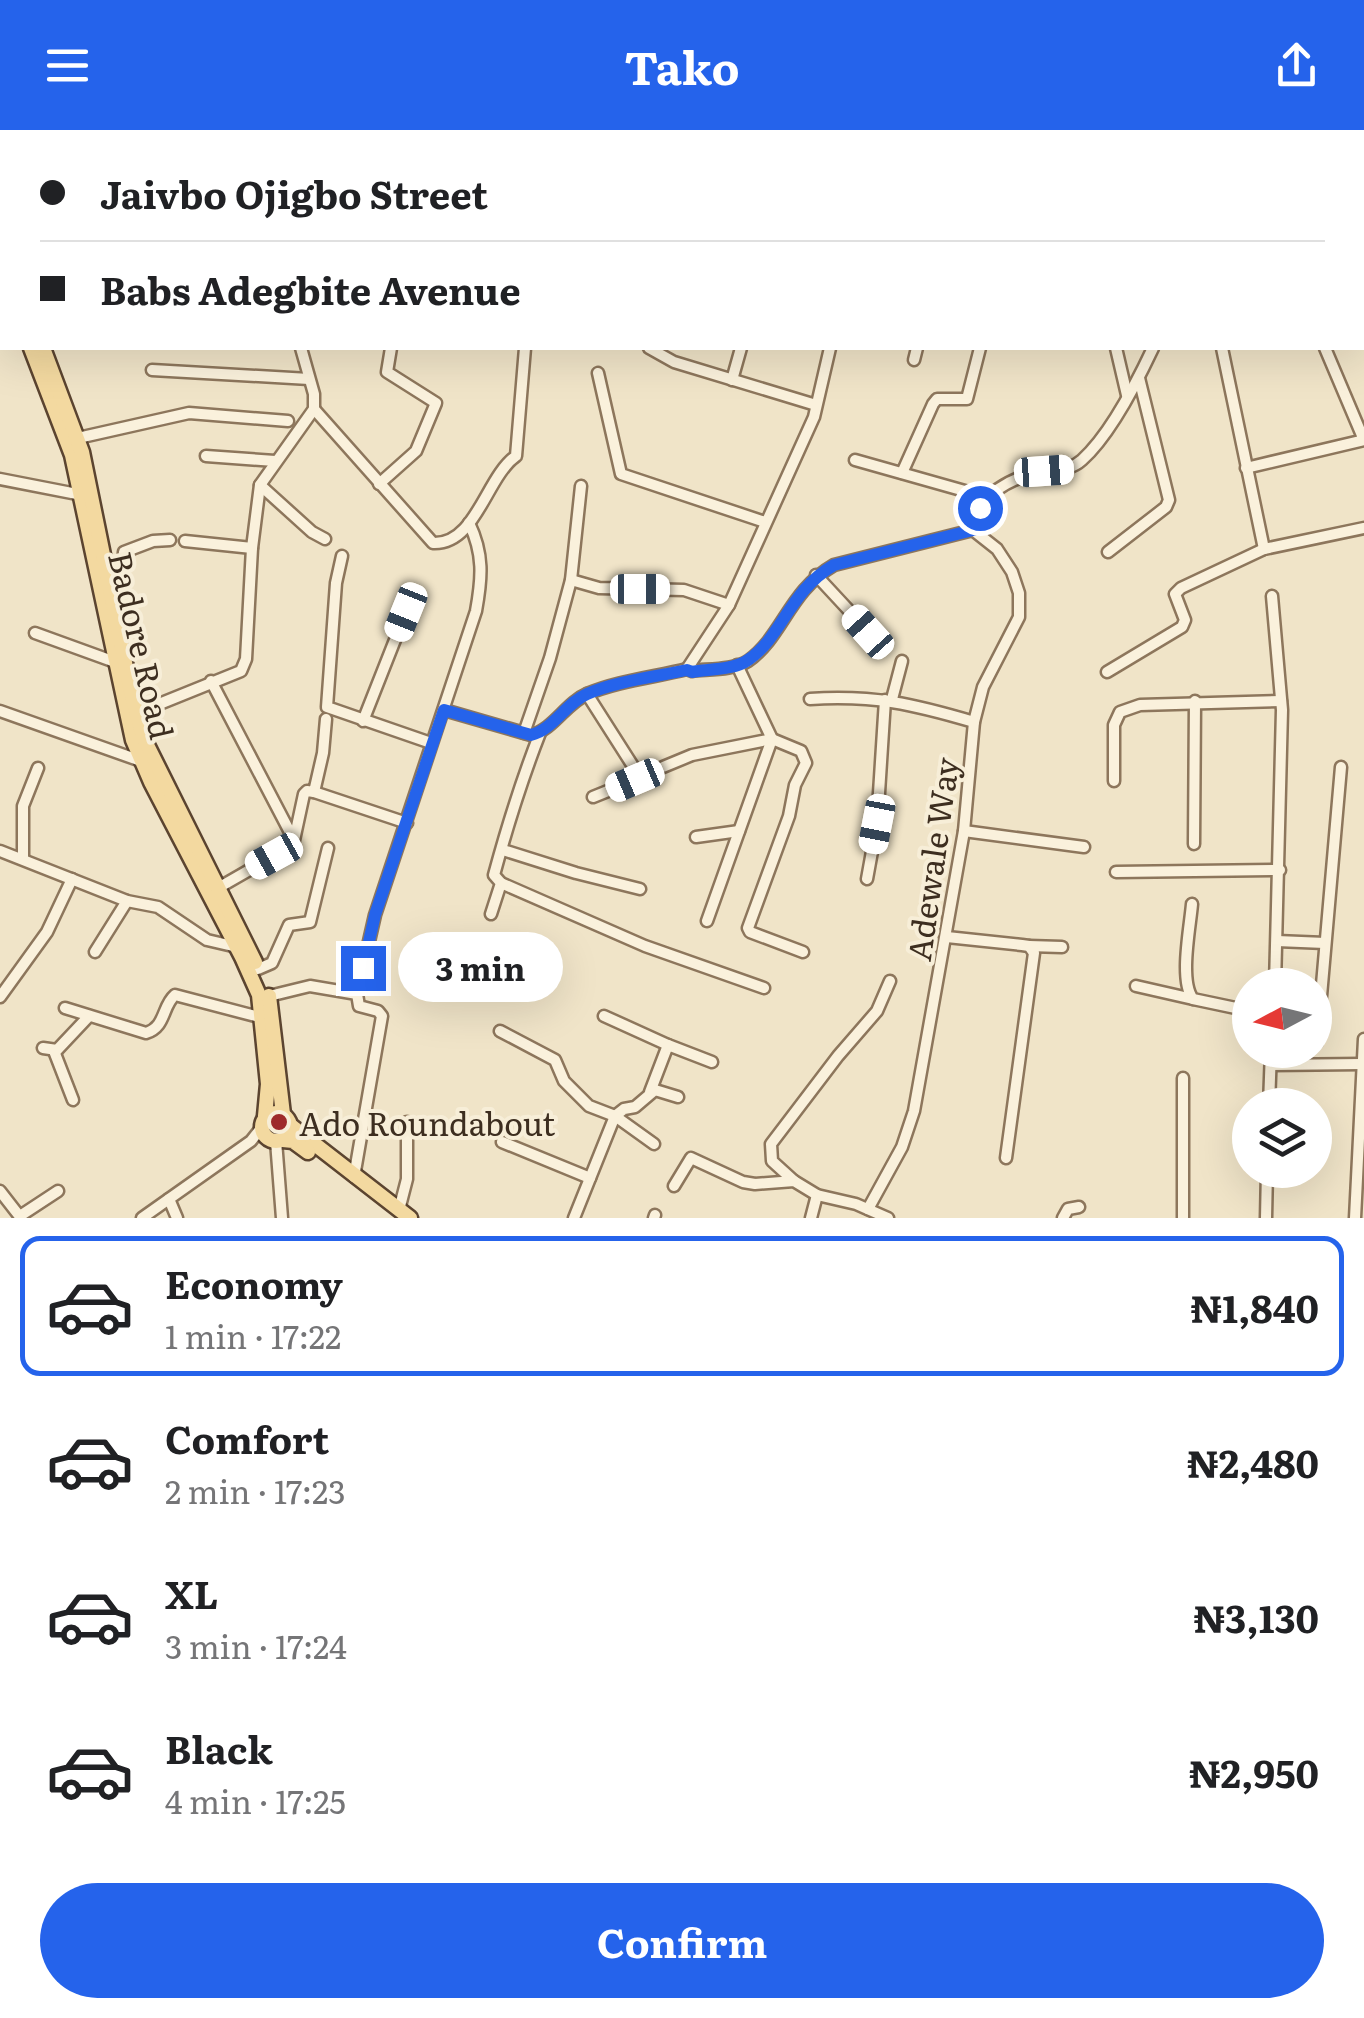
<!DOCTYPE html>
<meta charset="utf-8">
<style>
body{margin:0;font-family:Literata,serif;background:#f6f6f6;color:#202124;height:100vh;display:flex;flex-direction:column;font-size:38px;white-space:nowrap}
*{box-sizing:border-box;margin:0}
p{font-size:32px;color:#757577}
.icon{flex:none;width:55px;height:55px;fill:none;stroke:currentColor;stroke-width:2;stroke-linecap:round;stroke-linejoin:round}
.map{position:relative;height:1088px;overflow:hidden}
.panel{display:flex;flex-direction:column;background:#fff;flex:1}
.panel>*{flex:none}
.top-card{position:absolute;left:0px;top:0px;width:1365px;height:220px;box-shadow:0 10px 40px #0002;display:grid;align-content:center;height:220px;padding:0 40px;background:#fff}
.needle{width:65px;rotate:263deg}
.buttons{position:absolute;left:1232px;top:838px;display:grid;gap:20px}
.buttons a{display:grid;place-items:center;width:100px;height:100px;border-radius:50%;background:#fff;box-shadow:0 10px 40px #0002;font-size:50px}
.end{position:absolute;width:45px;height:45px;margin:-22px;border:12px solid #2563eb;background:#fff;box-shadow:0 0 0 5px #fff}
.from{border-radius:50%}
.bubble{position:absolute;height:70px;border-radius:35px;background:#fff;box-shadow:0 10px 40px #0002;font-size:32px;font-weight:700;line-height:70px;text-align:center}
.car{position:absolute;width:30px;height:60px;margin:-30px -15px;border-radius:12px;box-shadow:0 0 8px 2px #0007;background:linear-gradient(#fff 24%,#345 0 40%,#fff 0 76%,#345 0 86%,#fff 0)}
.top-card b{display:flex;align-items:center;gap:35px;height:95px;font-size:38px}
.top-card b+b{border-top:2px solid #e0e0e0}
.top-card i{width:25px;height:25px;background:#202124}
ul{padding:18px 0 0;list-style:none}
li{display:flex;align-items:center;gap:30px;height:140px;margin:0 20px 15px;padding:0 20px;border:5px solid transparent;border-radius:20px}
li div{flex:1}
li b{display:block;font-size:38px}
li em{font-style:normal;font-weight:700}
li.active{border-color:#2563eb}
li>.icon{width:90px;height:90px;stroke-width:1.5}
.action{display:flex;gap:20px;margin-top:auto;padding:20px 40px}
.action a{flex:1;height:115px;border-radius:60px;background:#2563eb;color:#fff;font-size:40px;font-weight:700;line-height:115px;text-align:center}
header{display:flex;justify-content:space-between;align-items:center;height:130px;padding:0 40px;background:#2563eb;color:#fff;font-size:45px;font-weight:700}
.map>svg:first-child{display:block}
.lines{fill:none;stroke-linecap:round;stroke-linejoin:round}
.minor-casing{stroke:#8d765c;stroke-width:15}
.major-casing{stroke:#5b4430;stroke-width:19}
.minor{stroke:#faf1dc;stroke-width:10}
.major{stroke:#f3d9a0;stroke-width:14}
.route{stroke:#2563eb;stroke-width:12}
.poi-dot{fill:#9e2a2b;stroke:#f7eed8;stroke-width:4}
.labels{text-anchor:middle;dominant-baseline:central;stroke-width:8;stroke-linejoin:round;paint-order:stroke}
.street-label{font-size:32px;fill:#3d2e20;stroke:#f7eed8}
.poi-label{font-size:32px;fill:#3d2e20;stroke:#f7eed8;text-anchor:start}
</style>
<header><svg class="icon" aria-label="menu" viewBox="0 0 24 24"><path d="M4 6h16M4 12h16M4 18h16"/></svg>Tako<svg class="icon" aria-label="share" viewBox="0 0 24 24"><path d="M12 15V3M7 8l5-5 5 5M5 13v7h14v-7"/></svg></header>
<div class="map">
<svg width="1364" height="1088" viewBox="0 0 1364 1088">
<rect width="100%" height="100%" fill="#f0e4c8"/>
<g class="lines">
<defs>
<g id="minor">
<polyline points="201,0 201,2"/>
<polyline points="418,0 418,2"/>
<polyline points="466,0 466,2"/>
<polyline points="787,0 788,2"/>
<polyline points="888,0 888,2"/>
<polyline points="1166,0 1167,2"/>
<polyline points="1275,0 1275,2"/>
<polyline points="1362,199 1364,199"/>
<polyline points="649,218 674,232 816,275"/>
<polyline points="1116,218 1127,265"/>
<polyline points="1222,218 1264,419"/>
<polyline points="914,230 917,218"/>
<polyline points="152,240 309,249"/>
<polyline points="598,243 621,344 765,392"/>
<polyline points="732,250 741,218"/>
<path d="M314 279 433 413C476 415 486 347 516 326L525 218"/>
<polyline points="78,308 189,283 288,291"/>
<polyline points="206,326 275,331"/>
<polyline points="855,330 986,367"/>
<polyline points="1246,338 1364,310 1325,218"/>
<polyline points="902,343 933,274 937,269 967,269 980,218"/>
<polyline points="0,349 82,365"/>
<polyline points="379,354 416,321 436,273 387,242 391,218"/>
<polyline points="260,355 312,402 325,409"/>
<path d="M973 400C974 365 1014 346 1045 341 1059 339 1071 340 1082 330 1111 304 1137 252 1153 218"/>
<polyline points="185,411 252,418"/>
<polyline points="1108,422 1166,377 1169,370 1139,248"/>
<polyline points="342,426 336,453 327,577 431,613"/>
<polyline points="108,440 123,434 124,422 153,411 170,410"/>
<polyline points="816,445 868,501"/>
<polyline points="571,450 599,458 684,460 729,475"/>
<polyline points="1272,466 1282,580 1275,855"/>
<polyline points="35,503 115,532"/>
<polyline points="687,539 729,475 814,287 830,218"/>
<polyline points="1107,542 1182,497 1185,490 1175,464 1181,458 1264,419 1364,398"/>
<polyline points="211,551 292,706"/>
<polyline points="587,564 638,644 635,650 593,667"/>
<path d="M810 569C874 565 913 574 974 592"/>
<polyline points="892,569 902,531"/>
<path d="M444 580 531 605C553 600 566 573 587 564 617 551 655 547 687 539L692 541C708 539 734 540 748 531 783 506 789 461 834 435L973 400"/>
<polyline points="0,581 141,631"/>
<polyline points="137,583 241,541 246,529 252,418 260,355 314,279 314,264 301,218"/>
<polyline points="363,591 406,482"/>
<polyline points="524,603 550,528 571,450 581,356"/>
<polyline points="663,637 692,625 772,609 801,621 806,633 795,655 789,686 748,798 750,802 803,822"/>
<polyline points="1114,651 1114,595 1120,582 1140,575 1281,571"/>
<polyline points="314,662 407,693"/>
<polyline points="964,701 1084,717"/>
<polyline points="696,707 739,701"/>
<polyline points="1194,714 1195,571"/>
<polyline points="503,720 576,743 640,759"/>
<polyline points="0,721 127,771 158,777 207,810 237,817"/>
<polyline points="23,729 23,676 38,638"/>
<polyline points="1116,742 1280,740"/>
<polyline points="867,749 877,694 885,570"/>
<polyline points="501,753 645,816 764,858"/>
<polyline points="218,758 293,715 304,664 307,661 314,662 323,623 326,589"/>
<path d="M1192 774C1190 798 1179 851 1193 869L1250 881"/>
<path d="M491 784 501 753 494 745C507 697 522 649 540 603"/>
<polyline points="707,791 772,609 737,535"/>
<polyline points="947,807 1022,815 1029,816 1034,823 1006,1028"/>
<polyline points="1277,811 1325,813"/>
<polyline points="1029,816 1062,817"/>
<polyline points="95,822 127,771"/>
<polyline points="258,839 272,833 289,795 310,792 328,718"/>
<polyline points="1136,856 1193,869"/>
<path d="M357 864 375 785 476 481C482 448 484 424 469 393"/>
<polyline points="269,866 310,856 357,864 359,876 378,881 382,886 354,1047"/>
<polyline points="0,867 47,802 72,749"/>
<path d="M65 878 146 903C166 897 162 876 175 865L263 888"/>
<polyline points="604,886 668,915"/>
<polyline points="500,901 555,930 564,951 589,976 615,986 654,1014"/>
<polyline points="1317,912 1341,637"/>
<polyline points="43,918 57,920 89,886"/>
<polyline points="54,921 73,970"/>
<polyline points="1271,935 1362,934"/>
<polyline points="1183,948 1183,1088"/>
<polyline points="650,962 668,915 712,932"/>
<polyline points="1269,975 1271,920"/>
<polyline points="276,1011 282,1088"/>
<polyline points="502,1012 590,1048"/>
<polyline points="794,1051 772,1031 771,1014 838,926 877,881 890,851"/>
<polyline points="674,1056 691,1028 743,1052 755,1054 794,1051 817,1065 856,1074 888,1088"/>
<polyline points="0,1061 21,1088"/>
<polyline points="169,1069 177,1088"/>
<polyline points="868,1079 902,1017 914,981 964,701 974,592 983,557 1019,487 1019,463 1012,442 997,419 973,400"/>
<polyline points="399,1080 407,1049 407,992"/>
<polyline points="20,1086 58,1061"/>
<polyline points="142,1088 251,1011 262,997"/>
<polyline points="574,1088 615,986 624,979 635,977 655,960 678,967"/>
<polyline points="654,1088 655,1085"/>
<polyline points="811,1088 817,1065"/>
<polyline points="1063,1088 1068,1079 1079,1077"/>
<polyline points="1266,1088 1267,1040"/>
<polyline points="1355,1088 1364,909"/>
</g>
<g id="major">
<polyline points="0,117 2,123"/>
<polyline points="0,144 2,150"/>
<polyline points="31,218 72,325 133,610 151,652 242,827 259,865 268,954 265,986"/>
<polyline points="43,218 82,322 131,562 143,607 255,832"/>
<polyline points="269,866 283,984"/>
<circle cx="276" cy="997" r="14"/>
<polyline points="290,995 410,1088"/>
<polyline points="283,1010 293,1011 308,1022"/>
</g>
</defs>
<!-- minor casing -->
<use href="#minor" class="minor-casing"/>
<!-- major casing -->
<use href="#major" class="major-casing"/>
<!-- minor -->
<use href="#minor" class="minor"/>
<!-- major -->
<use href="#major" class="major"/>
</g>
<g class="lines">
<!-- route -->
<path class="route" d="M363 838 375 785 444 580 531 605C553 600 566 573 587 564 617 551 655 547 687 540L692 542C709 539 734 540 748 530 783 506 789 461 834 435L973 400 974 385 980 378"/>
</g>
<!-- markers -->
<circle class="poi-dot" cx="279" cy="992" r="10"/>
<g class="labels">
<!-- street labels -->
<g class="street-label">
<text transform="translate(143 515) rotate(77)">Badore Road</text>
<text transform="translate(931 729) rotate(-82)">Adewale Way</text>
</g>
<!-- poi labels -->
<g class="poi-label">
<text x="299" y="992">Ado Roundabout</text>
</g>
</g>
</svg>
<div class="buttons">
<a><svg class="needle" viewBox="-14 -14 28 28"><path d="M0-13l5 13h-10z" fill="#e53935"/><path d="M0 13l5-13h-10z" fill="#757577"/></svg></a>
<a><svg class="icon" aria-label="layers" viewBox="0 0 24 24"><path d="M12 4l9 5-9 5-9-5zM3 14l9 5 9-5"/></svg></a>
</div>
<i class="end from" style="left:980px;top:378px"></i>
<i class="end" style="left:363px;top:838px"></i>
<div class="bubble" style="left:398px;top:802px;width:165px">3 min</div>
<i class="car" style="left:1044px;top:341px;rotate:86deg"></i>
<i class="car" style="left:640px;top:459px;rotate:90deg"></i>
<i class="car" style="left:406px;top:482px;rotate:202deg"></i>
<i class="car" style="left:868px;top:502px;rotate:318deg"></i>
<i class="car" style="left:635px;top:650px;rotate:247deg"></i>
<i class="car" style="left:877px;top:694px;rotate:191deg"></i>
<i class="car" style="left:274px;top:726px;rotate:241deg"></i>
<div class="top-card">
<b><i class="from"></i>Jaivbo Ojigbo Street</b>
<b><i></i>Babs Adegbite Avenue</b>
</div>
</div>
<section class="panel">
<ul>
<li class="active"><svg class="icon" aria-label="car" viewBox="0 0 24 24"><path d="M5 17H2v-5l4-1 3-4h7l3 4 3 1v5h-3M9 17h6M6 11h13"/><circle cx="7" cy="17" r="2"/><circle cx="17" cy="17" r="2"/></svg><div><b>Economy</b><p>1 min · 17:22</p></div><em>₦1,840</em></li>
<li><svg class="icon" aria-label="car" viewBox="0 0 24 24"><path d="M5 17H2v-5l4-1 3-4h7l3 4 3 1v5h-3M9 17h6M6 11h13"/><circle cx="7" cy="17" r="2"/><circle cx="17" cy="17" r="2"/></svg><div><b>Comfort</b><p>2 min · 17:23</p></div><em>₦2,480</em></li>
<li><svg class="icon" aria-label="car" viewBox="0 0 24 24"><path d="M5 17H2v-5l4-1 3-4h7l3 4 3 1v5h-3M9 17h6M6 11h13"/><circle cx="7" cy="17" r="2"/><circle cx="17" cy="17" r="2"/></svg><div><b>XL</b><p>3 min · 17:24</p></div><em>₦3,130</em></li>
<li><svg class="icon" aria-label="car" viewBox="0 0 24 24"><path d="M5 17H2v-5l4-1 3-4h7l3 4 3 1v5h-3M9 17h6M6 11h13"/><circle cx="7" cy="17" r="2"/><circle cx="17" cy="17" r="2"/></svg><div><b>Black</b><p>4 min · 17:25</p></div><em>₦2,950</em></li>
</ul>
<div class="action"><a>Confirm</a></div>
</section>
